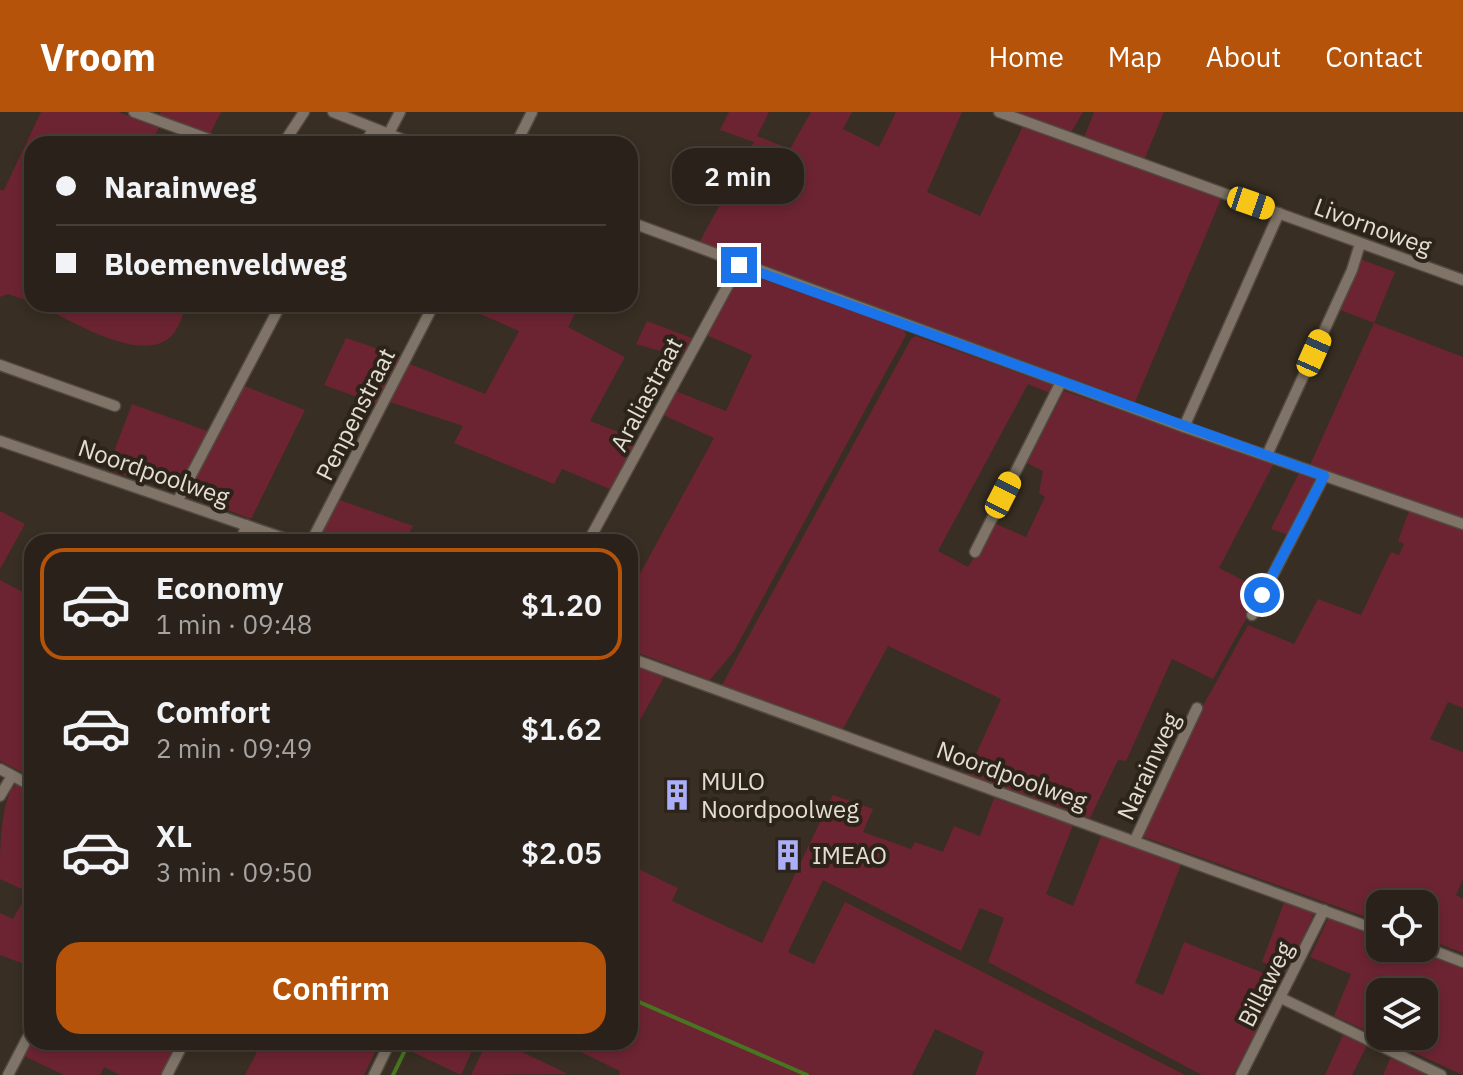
<!DOCTYPE html>
<meta charset="utf-8">
<style>
body{margin:0;font-family:"IBM Plex Sans",sans-serif;background:#362f27;color:#f1f3f6;height:100vh;display:flex;flex-direction:column;font-size:30px;white-space:nowrap}
*{box-sizing:border-box;margin:0}
p{font-size:26px;color:#a5a4a2}
.icon{flex:none;width:44px;height:44px;fill:none;stroke:currentColor;stroke-width:2;stroke-linecap:round;stroke-linejoin:round}
.map{position:relative;flex:1;overflow:hidden}
.side{position:absolute;left:24px;top:422px;width:614px;height:516px;display:flex;flex-direction:column;background:#2a221a;border-radius:24px;box-shadow:0 4px 12px #0003,0 0 0 2px #463f39}
.side>*{flex:none}
.guide{position:absolute;left:24px;top:24px;width:614px;height:176px;border-radius:24px;box-shadow:0 4px 12px #0003,0 0 0 2px #463f39;display:grid;align-content:center;height:176px;padding:0 32px;background:#2a221a}
.tools{position:absolute;left:1366px;top:778px;display:grid;gap:16px}
.tools a{display:grid;place-items:center;width:72px;height:72px;border-radius:16px;background:#2a221a;box-shadow:0 4px 12px #0003,0 0 0 2px #463f39;font-size:40px}
.end{position:absolute;width:36px;height:36px;margin:-18px;border:10px solid #1a73e8;background:#fff;box-shadow:0 0 0 4px #fff}
.from{border-radius:50%}
.bubble{position:absolute;height:56px;border-radius:24px;background:#2a221a;box-shadow:0 4px 12px #0003,0 0 0 2px #463f39;font-size:26px;font-weight:600;line-height:56px;text-align:center}
.car{position:absolute;width:24px;height:48px;margin:-24px -12px;border-radius:10px;box-shadow:0 0 6px 2px #0007;background:linear-gradient(#f5c518 24%,#345 0 40%,#f5c518 0 76%,#345 0 86%,#f5c518 0)}
.guide b{display:flex;align-items:center;gap:28px;height:76px;font-size:30px}
.guide b+b{border-top:2px solid #463f39}
.guide i{width:20px;height:20px;background:#f1f3f6}
ul{padding:14px 0 0;list-style:none}
li{display:flex;align-items:center;gap:24px;height:112px;margin:0 16px 12px;padding:0 16px;border:4px solid transparent;border-radius:24px}
li div{flex:1}
li b{display:block;font-size:30px}
li em{font-style:normal;font-weight:600}
li.on{border-color:#b45309}
li>.icon{width:72px;height:72px;stroke-width:1.5}
.primary-button{display:flex;gap:16px;margin-top:auto;padding:16px 32px}
.primary-button a{flex:1;height:92px;border-radius:24px;background:#b45309;color:#fff;font-size:32px;font-weight:600;line-height:92px;text-align:center}
header{display:flex;align-items:center;gap:48px;box-sizing:border-box;height:112px;padding:0 40px;background:#b45309;color:#fff}
header strong{font-size:38px}
nav{display:flex;gap:44px;margin-inline-start:auto;font-size:28px}
.map>svg:first-child{display:block}
.green{fill:#6d2432;fill-rule:evenodd}
.lines{fill:none;stroke-linecap:round;stroke-linejoin:round}
.stream{stroke:#487521;stroke-width:4}
.street-casing{stroke:#524a40;stroke-width:13}
.street{stroke:#7f7467;stroke-width:10}
.route{stroke:#1a73e8;stroke-width:10}
.labels{text-anchor:middle;dominant-baseline:central;stroke-width:8;stroke-linejoin:round;paint-order:stroke}
.street-label{font-size:24px;fill:#e3ddd5;stroke:#2d2419}
.poi-label{font-size:24px;fill:#e3ddd5;stroke:#2d2419;text-anchor:start}
</style>
<header>
<strong>Vroom</strong>
<nav><a>Home</a><a>Map</a><a>About</a><a>Contact</a></nav>
</header>
<div class="map">
<svg width="1463" height="963" viewBox="0 0 1463 963">
<rect width="100%" height="100%" fill="#382e23"/>
<!-- green -->
<g class="green">
<polygon points="41,0 118,0 159,15 151,32 32,32 32,190 8,182 0,185 0,78 4,78"/>
<polygon points="161,0 221,0 210,22 159,4"/>
<polygon points="729,0 769,0 757,24 790,37 811,0 852,0 843,17 879,35 896,0 962,0 927,80 980,104 1023,14 1221,87 1135,290 699,131 754,30 720,18"/>
<polygon points="1014,0 1083,0 1070,22"/>
<polygon points="1094,0 1164,0 1144,48 1084,26"/>
<polygon points="1360,147 1395,160 1374,211 1463,245 1463,406 1310,353 1374,211 1338,197"/>
<polygon points="746,161 904,217 906,223 734,539 710,568 630,538 630,480 714,326 661,302 673,278 726,299 752,243 704,222 738,165"/>
<path d="M37 192H187C183 201 180 213 174 221 146 257 69 207 37 192Z"/>
<polygon points="457,192 580,192 568,215 625,245 590,309 640,328 612,378 562,357 554,372 454,331 463,314 390,290 410,252 485,282 519,219"/>
<polygon points="647,209 692,226 681,245 636,232"/>
<polygon points="916,224 1055,274 1052,282 1028,272 938,439 968,455 996,412 1026,425 1045,385 1039,381 1043,359 1027,351 1064,279 1274,351 1219,456 1262,478 1213,567 1172,547 1126,649 1118,648 1090,706 967,662 1001,587 888,534 843,617 722,573 911,227"/>
<polygon points="346,226 405,246 379,293 324,273"/>
<polygon points="242,273 305,298 251,407 186,382"/>
<polygon points="132,292 210,320 178,379 107,358"/>
<polygon points="1300,359 1320,367 1292,424 1271,417"/>
<polygon points="337,387 413,414 405,430 319,430"/>
<polygon points="0,399 25,412 0,457"/>
<polygon points="1409,399 1463,418 1463,596 1448,590 1430,627 1463,640 1463,767 1456,783 1463,787 1463,841 1424,826 1424,792 1380,792 1380,810 1141,724 1185,626 1248,513 1294,532 1318,487 1361,503 1391,440 1399,443 1404,432 1398,429"/>
<polygon points="0,468 32,485 30,664 0,649"/>
<polygon points="630,552 664,565 630,626"/>
<path d="M19 671 32 679V855L0 843V801L13 807 28 780 0 767C0 744 0 677 19 671Z"/>
<polygon points="833,683 873,697 863,720 911,737 915,730 943,740 954,714 980,724 994,686 1073,713 1046,782 1073,794 1102,722 1182,750 1135,871 1163,883 1184,830 1284,869 1233,963 1202,963 988,850 1004,806 980,796 961,839 823,768 788,840 814,852 845,790 1185,963 975,963 984,940 935,917 912,963 619,963 620,959 560,930 630,930 630,753 678,776 672,789 762,831"/>
<polygon points="1285,788 1315,799 1290,857 1286,860 1262,850"/>
<path d="M1329 805 1380 824V836H1413L1463 855V963L1334 904 1351 862 1310 845ZM1380 880H1424V924H1380Z"/>
<polygon points="1343,923 1367,933 1352,963 1325,963"/>
<polygon points="32,928 32,930 178,930 161,963 120,963 104,955 100,963 64,963 24,944"/>
<polygon points="252,930 380,930 364,963 245,963 260,934"/>
<polygon points="409,930 476,930 461,963 406,937"/>
<polygon points="487,930 501,930 568,962 471,963"/>
<polygon points="1391,945 1428,963 1383,963"/>
</g>
<g class="lines">
<!-- stream -->
<g class="stream">
<polyline points="630,886 807,963"/>
<polyline points="393,963 409,930"/>
</g>
<defs>
<g id="street">
<polyline points="134,0 222,32"/>
<polyline points="333,0 414,32"/>
<polyline points="999,0 1463,168"/>
<polyline points="388,23 400,0"/>
<polyline points="283,32 304,0"/>
<polyline points="365,32 373,17"/>
<polyline points="516,32 532,0"/>
<polyline points="630,110 1184,315 1463,412"/>
<polyline points="0,253 115,294"/>
<polyline points="1184,315 1279,101"/>
<polyline points="0,329 295,430"/>
<polyline points="1267,343 1352,158 1360,132"/>
<polyline points="178,388 281,192"/>
<polyline points="241,430 246,413"/>
<polyline points="311,430 434,192"/>
<polyline points="588,430 739,153"/>
<polyline points="975,440 1061,270"/>
<polyline points="1252,503 1324,364"/>
<polyline points="630,546 1380,819"/>
<polyline points="0,657 32,674"/>
<polyline points="0,684 12,664"/>
<polyline points="1135,728 1197,596"/>
<polyline points="1424,835 1463,850"/>
<polyline points="1281,886 1441,963"/>
<polyline points="8,963 32,917"/>
<polyline points="167,963 184,930"/>
<polyline points="374,963 390,930"/>
<polyline points="1241,963 1324,798"/>
</g>
</defs>
<!-- street casing -->
<use href="#street" class="street-casing"/>
<!-- street -->
<use href="#street" class="street"/>
</g>
<g class="lines">
<!-- route -->
<polyline class="route" points="739,153 1324,364 1262,483"/>
</g>
<!-- icons -->
<defs>
<symbol id="building-bare" viewBox="-9 -9 18 18"><path d="M-4-6H4V6H1V3H-1V6H-4ZM-2.5-4.3h1.7v1.8h-1.7ZM.8-4.3h1.7v1.8H.8ZM-2.5-1h1.7V.8h-1.7ZM.8-1h1.7V.8H.8Z" fill="#abaffb" stroke="#2d2419" stroke-width="2.5" paint-order="stroke"/></symbol>
</defs>
<g fill-rule="evenodd">
<use href="#building-bare" x="655" y="661" width="44" height="44"/>
<use href="#building-bare" x="766" y="721" width="44" height="44"/>
</g>
<g class="labels">
<!-- street labels -->
<g class="street-label">
<text transform="translate(1373 114) rotate(20)">Livornoweg</text>
<text transform="translate(646 282) rotate(-62)">Araliastraat</text>
<text transform="translate(355 302) rotate(-63)">Penpenstraat</text>
<text transform="translate(154 360) rotate(19)">Noordpoolweg</text>
<text transform="translate(1148 654) rotate(-65)">Narainweg</text>
<text transform="translate(1012 663) rotate(20)">Noordpoolweg</text>
<text transform="translate(1265 872) rotate(-63)">Billaweg</text>
</g>
<!-- poi labels -->
<g class="poi-label">
<text x="701" y="669">MULO<tspan x="701" dy="28">Noordpoolweg</tspan></text>
<text x="812" y="743">IMEAO</text>
</g>
</g>
</svg>
<div class="tools">
<a><svg class="icon" aria-label="locate" viewBox="0 0 24 24"><circle cx="12" cy="12" r="6"/><path d="M12 2v4M12 18v4M2 12h4M18 12h4"/></svg></a>
<a><svg class="icon" aria-label="layers" viewBox="0 0 24 24"><path d="M12 4l9 5-9 5-9-5zM3 14l9 5 9-5"/></svg></a>
</div>
<i class="end from" style="left:1262px;top:483px"></i>
<i class="end" style="left:739px;top:153px"></i>
<div class="bubble" style="left:672px;top:36px;width:132px">2 min</div>
<i class="car" style="left:1251px;top:91px;rotate:109deg"></i>
<i class="car" style="left:1314px;top:241px;rotate:24deg"></i>
<i class="car" style="left:1003px;top:383px;rotate:27deg"></i>
<div class="guide">
<b><i class="from"></i>Narainweg</b>
<b><i></i>Bloemenveldweg</b>
</div>
<section class="side">
<ul>
<li class="on"><svg class="icon" aria-label="car" viewBox="0 0 24 24"><path d="M5 17H2v-5l4-1 3-4h7l3 4 3 1v5h-3M9 17h6M6 11h13"/><circle cx="7" cy="17" r="2"/><circle cx="17" cy="17" r="2"/></svg><div><b>Economy</b><p>1 min · 09:48</p></div><em>$1.20</em></li>
<li><svg class="icon" aria-label="car" viewBox="0 0 24 24"><path d="M5 17H2v-5l4-1 3-4h7l3 4 3 1v5h-3M9 17h6M6 11h13"/><circle cx="7" cy="17" r="2"/><circle cx="17" cy="17" r="2"/></svg><div><b>Comfort</b><p>2 min · 09:49</p></div><em>$1.62</em></li>
<li><svg class="icon" aria-label="car" viewBox="0 0 24 24"><path d="M5 17H2v-5l4-1 3-4h7l3 4 3 1v5h-3M9 17h6M6 11h13"/><circle cx="7" cy="17" r="2"/><circle cx="17" cy="17" r="2"/></svg><div><b>XL</b><p>3 min · 09:50</p></div><em>$2.05</em></li>
</ul>
<div class="primary-button"><a>Confirm</a></div>
</section>
</div>
